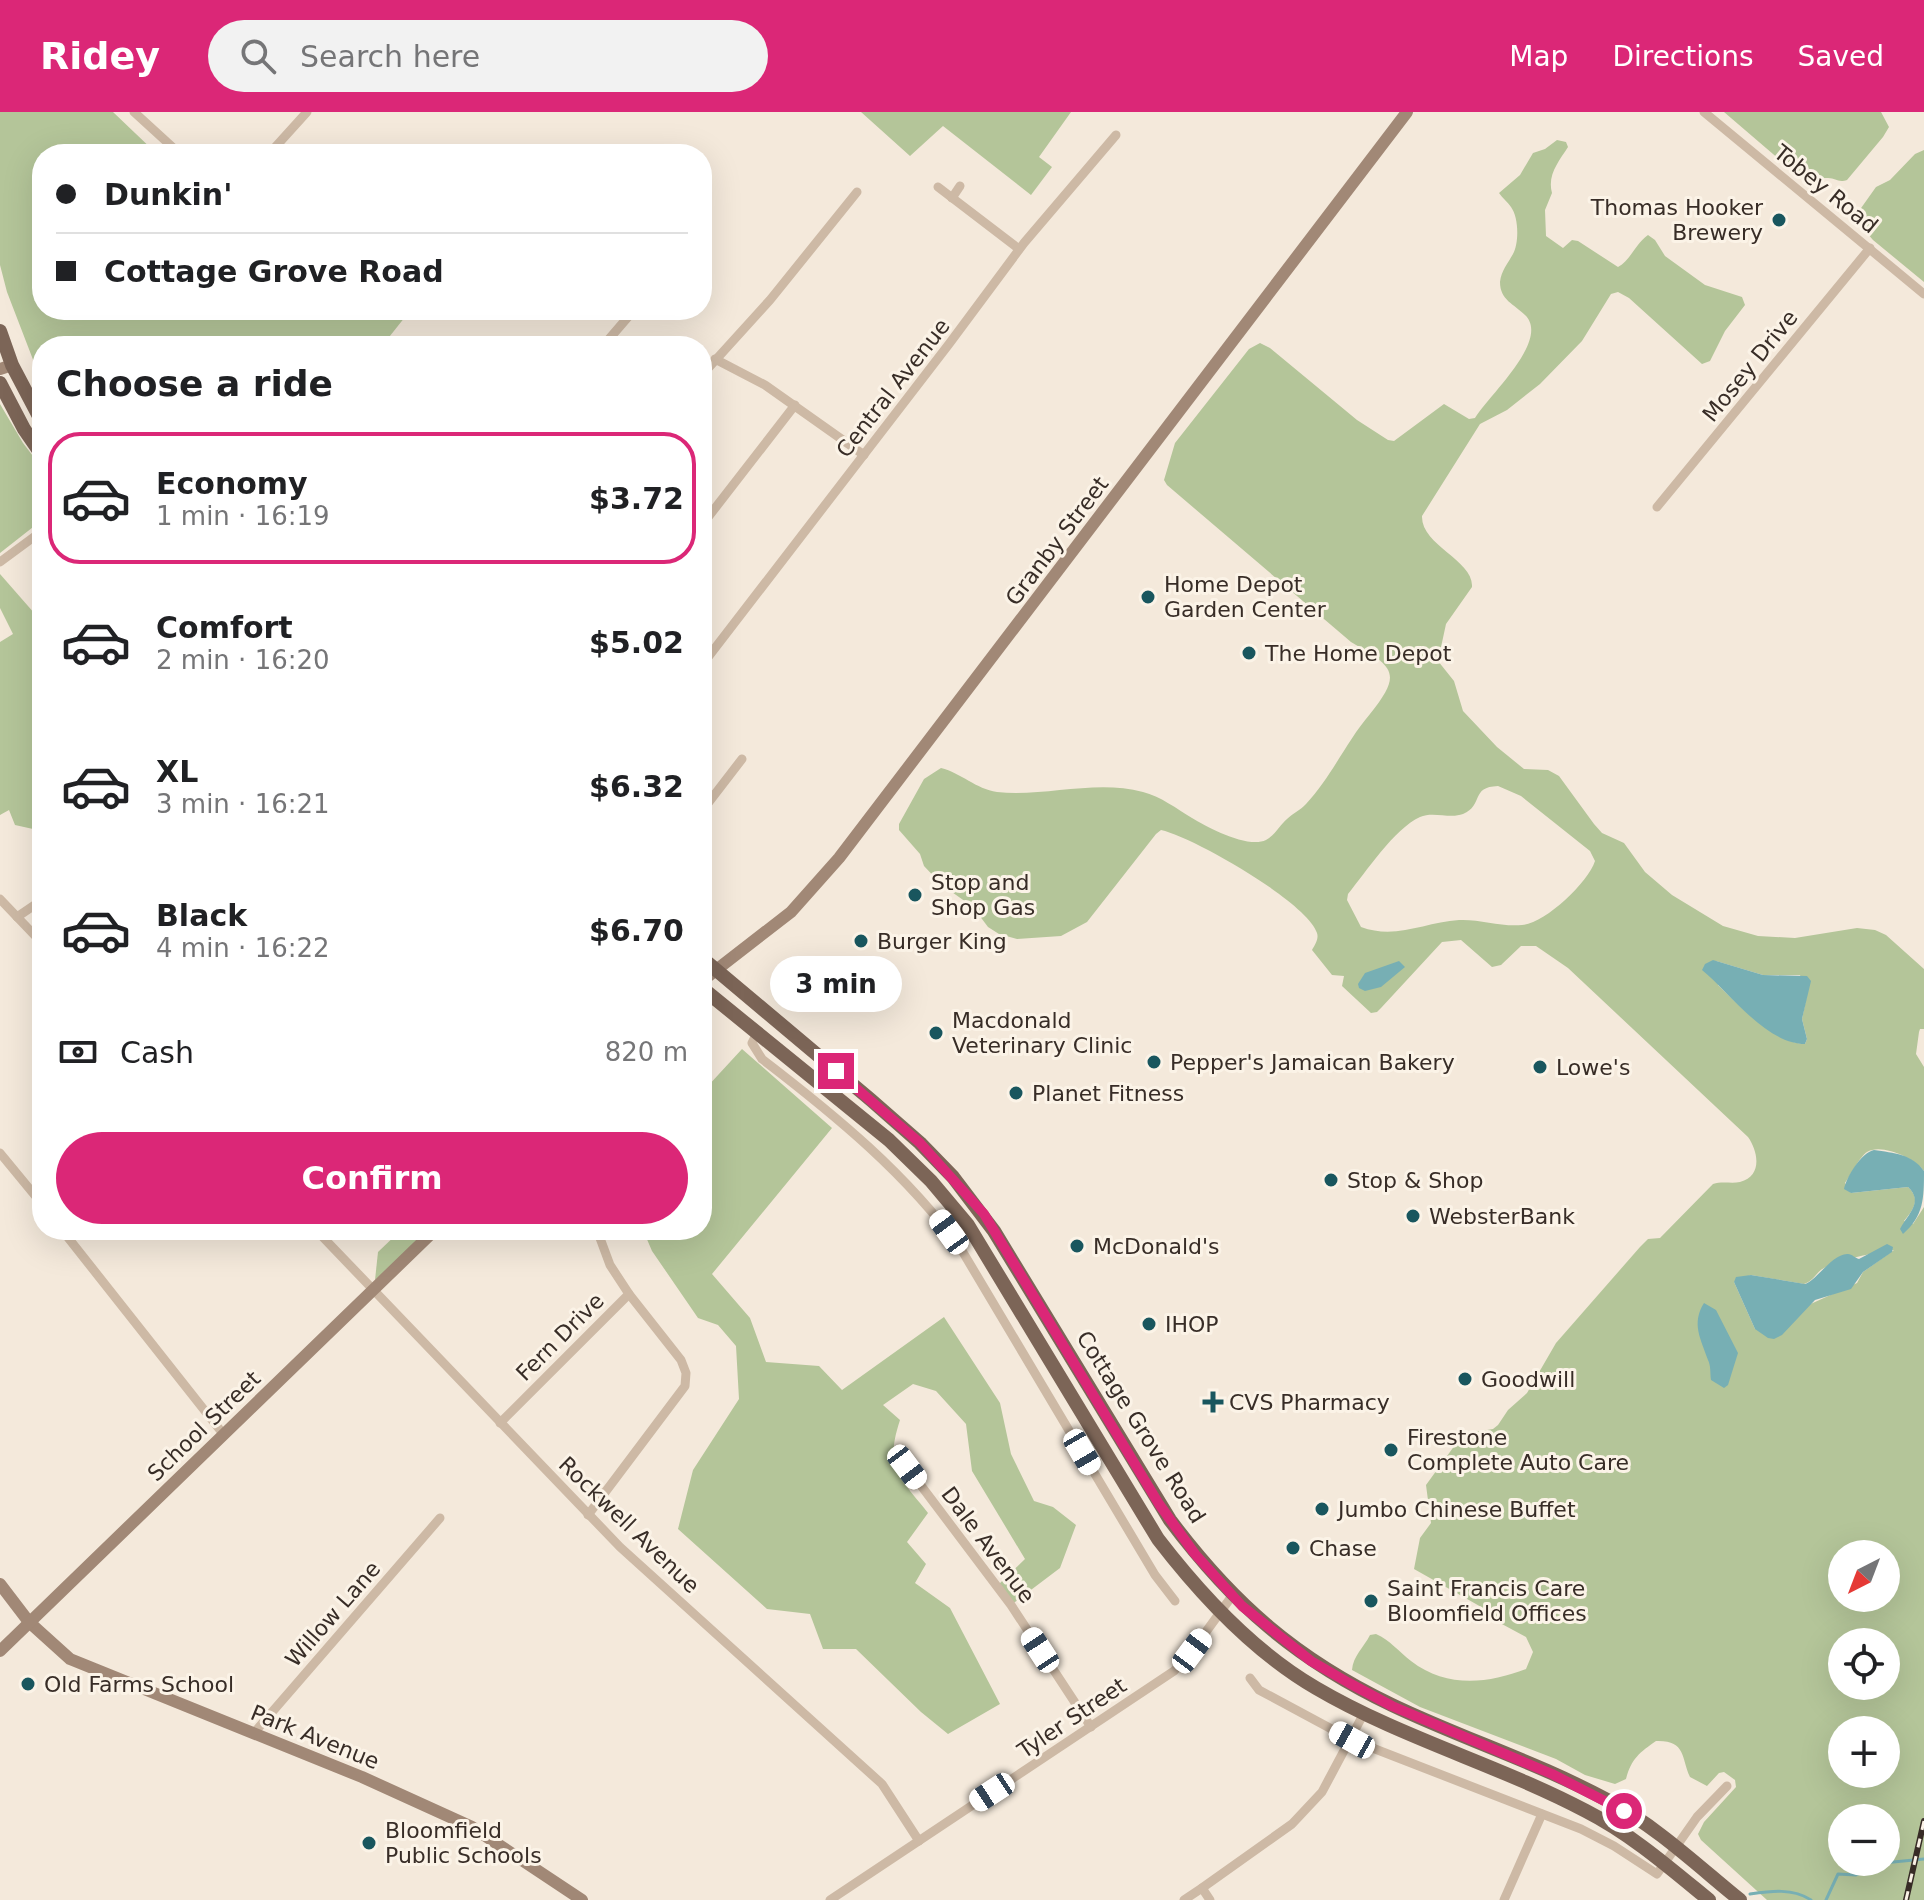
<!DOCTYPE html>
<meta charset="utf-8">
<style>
body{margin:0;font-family:"DejaVu Sans",sans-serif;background:#f2f2f2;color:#202124;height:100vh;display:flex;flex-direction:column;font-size:30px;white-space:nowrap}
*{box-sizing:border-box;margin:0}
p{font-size:26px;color:#757577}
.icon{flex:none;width:44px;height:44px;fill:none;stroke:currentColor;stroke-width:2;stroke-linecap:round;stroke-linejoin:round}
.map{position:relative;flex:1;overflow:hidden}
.details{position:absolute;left:32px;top:224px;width:680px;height:904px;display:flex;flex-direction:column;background:#fff;border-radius:32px;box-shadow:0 8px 32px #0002}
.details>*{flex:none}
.banner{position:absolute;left:32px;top:32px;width:680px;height:176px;border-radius:32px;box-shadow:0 8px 32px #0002;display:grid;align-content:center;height:176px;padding:0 24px;background:#fff}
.needle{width:52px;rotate:222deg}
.tools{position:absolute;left:1828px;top:1428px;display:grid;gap:16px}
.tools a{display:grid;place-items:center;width:72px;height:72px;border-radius:50%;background:#fff;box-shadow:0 8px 32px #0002;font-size:40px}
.end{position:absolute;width:36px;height:36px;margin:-18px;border:10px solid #db2777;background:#fff;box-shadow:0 0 0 4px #fff}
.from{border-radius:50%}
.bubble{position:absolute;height:56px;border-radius:28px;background:#fff;box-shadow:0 8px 32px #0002;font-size:26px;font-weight:600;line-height:56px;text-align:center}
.car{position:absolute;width:24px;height:48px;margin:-24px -12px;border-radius:10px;box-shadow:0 0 6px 2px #0007;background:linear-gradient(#fff 24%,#345 0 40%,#fff 0 76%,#345 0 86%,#fff 0)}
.banner b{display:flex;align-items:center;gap:28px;height:76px;font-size:30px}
.banner b+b{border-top:2px solid #e0e0e0}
.banner i{width:20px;height:20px;background:#202124}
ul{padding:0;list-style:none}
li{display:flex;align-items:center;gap:24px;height:132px;margin:0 16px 12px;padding:0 8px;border:4px solid transparent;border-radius:32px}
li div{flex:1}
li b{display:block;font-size:30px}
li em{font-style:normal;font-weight:600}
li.active{border-color:#db2777}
li>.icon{width:72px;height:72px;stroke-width:1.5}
h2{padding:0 24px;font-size:36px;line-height:96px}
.pay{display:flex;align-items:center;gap:20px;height:88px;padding:0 24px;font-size:30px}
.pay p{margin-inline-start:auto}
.primary-button{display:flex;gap:16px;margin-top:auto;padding:16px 24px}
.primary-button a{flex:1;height:92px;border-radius:48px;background:#db2777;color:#fff;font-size:32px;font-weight:600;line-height:92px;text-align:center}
header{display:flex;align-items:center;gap:48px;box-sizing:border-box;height:112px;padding:0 40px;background:#db2777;color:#fff}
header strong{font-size:38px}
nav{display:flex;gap:44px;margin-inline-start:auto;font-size:28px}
.search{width:560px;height:72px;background:#f2f2f2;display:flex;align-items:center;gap:20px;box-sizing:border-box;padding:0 28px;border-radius:44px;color:#757577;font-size:30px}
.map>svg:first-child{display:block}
.green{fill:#b4c599;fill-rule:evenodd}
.water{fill:#77afb4}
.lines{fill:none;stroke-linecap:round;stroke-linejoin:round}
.stream{stroke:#77afb4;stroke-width:3}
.street{stroke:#cdb9a5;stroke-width:9}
.secondary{stroke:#a18876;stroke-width:12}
.primary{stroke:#7c6557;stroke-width:14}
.rail-casing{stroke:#382d27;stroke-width:6}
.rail{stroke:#fbf3e7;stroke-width:3;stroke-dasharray:9;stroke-linecap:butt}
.route{stroke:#db2777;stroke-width:10}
.poi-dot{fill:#19565e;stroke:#fbf3e7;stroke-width:3}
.labels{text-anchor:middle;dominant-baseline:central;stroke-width:6;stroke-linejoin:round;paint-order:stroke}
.street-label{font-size:22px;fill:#382d27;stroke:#fbf3e7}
.poi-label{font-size:22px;fill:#382d27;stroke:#fbf3e7;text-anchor:start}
</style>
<header>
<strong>Ridey</strong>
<div class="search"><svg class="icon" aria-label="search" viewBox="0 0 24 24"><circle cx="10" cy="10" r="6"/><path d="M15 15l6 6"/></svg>Search here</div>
<nav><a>Map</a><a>Directions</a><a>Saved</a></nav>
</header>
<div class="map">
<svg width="1924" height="1788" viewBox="0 0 1924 1788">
<rect width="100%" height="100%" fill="#f4e9db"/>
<!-- green -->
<g class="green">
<polygon points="0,0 113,0 157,42 42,42 42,198 409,200 382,234 42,234 42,271 7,180 0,153"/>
<polygon points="861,0 1071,0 1039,45 1052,55 1031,83 943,14 910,44"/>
<path d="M1724 0H1881L1889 15 1883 25 1847 68C1838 71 1836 66 1828 66 1817 65 1812 71 1801 66Z"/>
<path d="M1557 28 1566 30 1568 35C1559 49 1547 63 1552 81L1545 98 1546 124 1563 136 1572 128 1578 129 1618 155C1631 148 1635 132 1648 123L1655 128 1665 144 1705 173 1742 185 1745 193 1725 219 1710 249 1702 252 1629 186 1618 180 1611 182 1582 229 1540 272 1507 298 1480 312 1422 404C1421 434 1474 448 1472 475L1446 512 1438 549 1454 569 1463 599 1497 635 1524 657 1548 658 1559 664 1594 712 1602 721 1624 731 1645 760 1672 783 1723 814 1758 824 1795 826 1857 816 1875 818 1886 823 1924 857V917H1920L1919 920 1916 942 1924 955V1059C1915 1046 1881 1031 1867 1040 1861 1043 1850 1064 1845 1071L1851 1081 1908 1075C1921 1087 1914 1097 1904 1109L1913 1112 1924 1095V1788H1767L1701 1728 1698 1722 1704 1710 1736 1675 1735 1668 1724 1660 1719 1661 1707 1674 1690 1665C1681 1645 1686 1628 1656 1629 1640 1640 1631 1647 1626 1667L1615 1672 1585 1663 1556 1647 1420 1595 1352 1558C1353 1544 1364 1535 1370 1523L1376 1522C1390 1528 1399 1540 1411 1549 1446 1576 1487 1572 1526 1557L1533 1540 1526 1525 1500 1511 1483 1496 1414 1457 1420 1426 1431 1411 1426 1373 1463 1322 1493 1317 1498 1313 1508 1298 1527 1281 1556 1231 1640 1135 1648 1127 1660 1126 1713 1072C1722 1069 1732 1072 1740 1070 1763 1064 1758 1039 1748 1025L1568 856 1536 834H1521L1501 853 1492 855 1461 828 1442 830 1381 896 1377 900 1371 901 1342 874 1344 864 1332 863 1312 838C1315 833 1319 827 1317 821 1307 790 1193 725 1161 718L1156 722 1087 810 1061 824 1017 827 999 822 988 815 973 795 942 773 924 754 920 742 899 718V712L924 667 941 656C961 661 976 677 997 680 1045 685 1096 667 1143 680 1160 684 1177 697 1192 706 1207 715 1248 737 1266 728 1275 723 1280 713 1287 707 1293 701 1301 698 1306 692 1332 664 1346 630 1370 602 1403 561 1394 555 1351 530L1167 373 1164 368 1175 331 1249 237 1260 231 1270 236 1357 308 1388 328 1394 329 1444 292 1469 307 1475 306C1488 284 1551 228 1525 203 1514 192 1500 188 1500 170 1501 159 1508 151 1513 142 1519 131 1519 106 1511 95 1508 90 1502 86 1499 81L1520 63 1533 41 1545 37ZM1498 674 1521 684 1590 739 1595 749C1588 771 1544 812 1522 813 1501 815 1480 807 1459 808 1425 810 1396 828 1361 815L1347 788 1348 782C1366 760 1394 717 1420 705 1433 699 1450 707 1463 702 1484 693 1470 675 1498 674ZM1716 849 1763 863H1800L1807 883 1802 907 1807 927 1805 932C1776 932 1738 892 1718 873ZM1894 1138 1863 1160 1857 1171 1755 1217 1734 1170 1751 1163 1804 1172C1814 1169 1816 1160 1824 1156 1838 1148 1877 1140 1894 1138ZM1842 1442H1886V1486H1842ZM1842 1530H1886V1574H1842ZM1842 1618H1886V1662H1842ZM1842 1706H1886V1750H1842Z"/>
<polygon points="1924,38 1924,170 1873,128 1854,106 1876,75 1890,68 1915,42"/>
<polygon points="0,292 23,331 42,356 42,408 0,441"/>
<polygon points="0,462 42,510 42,719 15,713 9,698 0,703 0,530 13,522 0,496"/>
<path d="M742 937 832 1016 712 1162 750 1206 766 1250 819 1254 842 1278 944 1205 1000 1291 1011 1342 1034 1389 1053 1395 1076 1413 1060 1456 1011 1493 997 1474 1025 1447 972 1359 966 1312 936 1279 913 1272 883 1293 900 1308C884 1357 899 1364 928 1401L907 1430 926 1452 915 1471 950 1496 1000 1592 948 1622 921 1600 856 1537H823L810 1502 767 1497 678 1417 693 1358 739 1287 736 1234 718 1213 698 1206 652 1139 643 1118H702V972L707 975Z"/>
<polygon points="401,1118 433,1118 375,1168 378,1140"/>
</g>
<!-- water -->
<g class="water">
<path d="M1713 848 1763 863 1807 864 1811 869 1802 907 1807 927 1805 932C1766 932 1729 880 1702 858L1705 852Z"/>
<polygon points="1399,849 1405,855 1381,875 1365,879 1359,876 1358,872 1365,861"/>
<path d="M1874 1038C1894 1041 1912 1042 1924 1059 1924 1086 1924 1104 1903 1122L1900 1117C1908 1102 1924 1090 1908 1075L1851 1081 1844 1077C1847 1064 1861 1041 1874 1038Z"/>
<path d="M1887 1132 1893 1135 1892 1140 1863 1160 1851 1177 1815 1188 1782 1223 1774 1227 1768 1226 1755 1217 1734 1170 1736 1165 1751 1163 1805 1172C1817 1168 1833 1141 1848 1142 1852 1142 1855 1146 1859 1147Z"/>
<path d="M1704 1191 1716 1198 1738 1241 1728 1273 1724 1276 1711 1268C1710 1261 1711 1254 1708 1248 1701 1227 1691 1212 1704 1191Z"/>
</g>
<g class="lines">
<!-- stream -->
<g class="stream">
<path d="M1750 1782C1771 1779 1793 1776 1811 1788"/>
<polyline points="1826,1788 1838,1762 1856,1763 1883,1751 1924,1747"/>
</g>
<!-- street -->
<g class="street">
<polyline points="134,0 180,42"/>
<polyline points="1704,0 1924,182"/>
<polyline points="269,42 307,0"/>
<polyline points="938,75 1019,137"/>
<polyline points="952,86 960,74"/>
<polyline points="603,234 634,198"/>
<polyline points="715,247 765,273 864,343"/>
<polyline points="702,263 770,188 857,80"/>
<polyline points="1657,395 1870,136"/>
<polyline points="702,413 795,293"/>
<polyline points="0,450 42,419"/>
<polyline points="702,553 949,232 1024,131 1116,23"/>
<polyline points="702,699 742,647"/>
<polyline points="0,787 42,831"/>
<polyline points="17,805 42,788"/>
<path d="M757 921 752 931 762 947C835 1003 907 1062 961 1137L1155 1463 1175 1489"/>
<polyline points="0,1041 42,1092"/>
<polyline points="62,1118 224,1323"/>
<polyline points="316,1118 620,1435 882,1672 919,1729"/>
<polyline points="500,1311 629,1182"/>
<polyline points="907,1355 1011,1493 1091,1615"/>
<polyline points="588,1403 685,1274 686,1261 681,1248 629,1182 610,1153 597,1118"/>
<polyline points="1250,1566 1259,1578 1352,1628 1581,1717 1614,1734 1657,1762 1697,1705 1727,1674"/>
<polyline points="253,1622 440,1406"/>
<polyline points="1202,1776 1292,1712 1322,1680 1364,1601"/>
<polyline points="830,1788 1174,1559 1192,1539 1232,1484"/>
<polyline points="1184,1788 1202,1776 1210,1788"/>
<polyline points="1504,1788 1542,1702"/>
</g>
<!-- secondary -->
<g class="secondary">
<polyline points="0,257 12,253"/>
<polyline points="702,869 791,800 839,746 1407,0"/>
<polyline points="0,1472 29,1510 70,1547 362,1665 472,1715 582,1788"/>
<polyline points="0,1539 435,1118"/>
</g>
<!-- primary -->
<g class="primary">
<polyline points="0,219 12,253 42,310"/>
<polyline points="0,271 24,317 42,343"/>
<path d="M702 846 871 988 920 1031 953 1065 994 1119 1170 1408C1233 1492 1296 1547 1392 1593 1463 1627 1539 1651 1609 1689 1657 1715 1698 1754 1740 1788"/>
<path d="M702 876 889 1028 931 1069 968 1113 1158 1427C1201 1483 1254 1540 1316 1576 1401 1626 1499 1653 1586 1699 1631 1722 1670 1756 1709 1788"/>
</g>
<defs>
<polyline id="rail" points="1906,1788 1924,1709"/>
</defs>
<!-- rail casing -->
<use href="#rail" class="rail-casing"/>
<!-- rail -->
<use href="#rail" class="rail"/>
</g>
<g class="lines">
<!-- route -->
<polyline class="route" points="836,959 920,1031 984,1102 1159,1392 1195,1442 1242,1494 1311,1549 1349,1571 1392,1594 1552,1662 1624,1699"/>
</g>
<!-- markers -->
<g class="poi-dot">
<circle cx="1779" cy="108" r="8"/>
<circle cx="1148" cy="485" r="8"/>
<circle cx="1249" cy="541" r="8"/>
<circle cx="915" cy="783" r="8"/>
<circle cx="861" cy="829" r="8"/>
<circle cx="936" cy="921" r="8"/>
<circle cx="1154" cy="950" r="8"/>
<circle cx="1540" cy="955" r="8"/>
<circle cx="1016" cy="981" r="8"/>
<circle cx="1331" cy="1068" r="8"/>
<circle cx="1413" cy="1104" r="8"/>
<circle cx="1077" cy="1134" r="8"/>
<circle cx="1149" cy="1212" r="8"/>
<circle cx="1465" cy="1267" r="8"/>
<path d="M1209 1278h8v8h8v8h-8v8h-8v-8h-8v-8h8z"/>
<circle cx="1391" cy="1338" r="8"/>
<circle cx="1322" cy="1397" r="8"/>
<circle cx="1293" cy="1436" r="8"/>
<circle cx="1371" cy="1489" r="8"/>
<circle cx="28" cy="1572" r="8"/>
<circle cx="369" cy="1731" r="8"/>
</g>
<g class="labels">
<!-- street labels -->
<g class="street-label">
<text transform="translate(1826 77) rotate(39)">Tobey Road</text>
<text transform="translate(1750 254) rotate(-51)">Mosey Drive</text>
<text transform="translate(893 276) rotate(-52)">Central Avenue</text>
<text transform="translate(1057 429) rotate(-53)">Granby Street</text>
<text transform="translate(560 1225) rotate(-45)">Fern Drive</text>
<text transform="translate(204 1314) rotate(-44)">School Street</text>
<text transform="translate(1141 1315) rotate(58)">Cottage Grove Road</text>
<text transform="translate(629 1413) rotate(44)">Rockwell Avenue</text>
<text transform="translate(988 1433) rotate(53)">Dale Avenue</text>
<text transform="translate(333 1502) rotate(-49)">Willow Lane</text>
<text transform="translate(1072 1606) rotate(-34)">Tyler Street</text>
<text transform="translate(315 1625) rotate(22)">Park Avenue</text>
</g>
<!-- poi labels -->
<g class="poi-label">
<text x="1763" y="95" text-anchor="end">Thomas Hooker<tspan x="1763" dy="25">Brewery</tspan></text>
<text x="1164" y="472">Home Depot<tspan x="1164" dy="25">Garden Center</tspan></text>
<text x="1265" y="541">The Home Depot</text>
<text x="931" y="770">Stop and<tspan x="931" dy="25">Shop Gas</tspan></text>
<text x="877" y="829">Burger King</text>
<text x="952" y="908">Macdonald<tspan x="952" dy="25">Veterinary Clinic</tspan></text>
<text x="1170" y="950">Pepper's Jamaican Bakery</text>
<text x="1556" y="955">Lowe's</text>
<text x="1032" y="981">Planet Fitness</text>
<text x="1347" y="1068">Stop &amp; Shop</text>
<text x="1429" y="1104">WebsterBank</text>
<text x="1093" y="1134">McDonald's</text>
<text x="1165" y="1212">IHOP</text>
<text x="1481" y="1267">Goodwill</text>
<text x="1229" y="1290">CVS Pharmacy</text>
<text x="1407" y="1325">Firestone<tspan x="1407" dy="25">Complete Auto Care</tspan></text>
<text x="1338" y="1397">Jumbo Chinese Buffet</text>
<text x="1309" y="1436">Chase</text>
<text x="1387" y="1476">Saint Francis Care<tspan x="1387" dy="25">Bloomfield Offices</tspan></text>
<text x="44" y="1572">Old Farms School</text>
<text x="385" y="1718">Bloomfield<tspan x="385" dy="25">Public Schools</tspan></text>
</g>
</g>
</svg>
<div class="tools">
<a><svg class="needle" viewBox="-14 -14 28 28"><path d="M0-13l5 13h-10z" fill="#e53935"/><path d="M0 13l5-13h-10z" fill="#757577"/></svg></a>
<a><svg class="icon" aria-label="locate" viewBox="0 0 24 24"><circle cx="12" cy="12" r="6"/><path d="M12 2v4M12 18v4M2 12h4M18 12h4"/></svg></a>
<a>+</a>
<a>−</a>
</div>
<i class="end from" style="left:1624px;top:1699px"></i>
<i class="end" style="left:836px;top:959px"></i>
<div class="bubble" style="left:770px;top:844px;width:132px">3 min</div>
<i class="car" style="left:949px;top:1120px;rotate:324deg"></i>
<i class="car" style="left:1082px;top:1340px;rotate:150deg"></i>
<i class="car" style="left:907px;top:1355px;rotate:143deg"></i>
<i class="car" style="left:1040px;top:1538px;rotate:327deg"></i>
<i class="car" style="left:1192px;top:1539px;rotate:37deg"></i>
<i class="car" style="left:1352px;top:1628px;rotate:299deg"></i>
<i class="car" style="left:992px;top:1680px;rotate:237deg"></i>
<div class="banner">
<b><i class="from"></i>Dunkin'</b>
<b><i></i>Cottage Grove Road</b>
</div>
<section class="details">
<h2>Choose a ride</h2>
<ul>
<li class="active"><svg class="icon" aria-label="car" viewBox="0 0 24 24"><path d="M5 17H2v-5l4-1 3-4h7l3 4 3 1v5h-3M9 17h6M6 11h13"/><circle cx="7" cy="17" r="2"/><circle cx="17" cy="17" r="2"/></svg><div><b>Economy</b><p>1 min · 16:19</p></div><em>$3.72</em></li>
<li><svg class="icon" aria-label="car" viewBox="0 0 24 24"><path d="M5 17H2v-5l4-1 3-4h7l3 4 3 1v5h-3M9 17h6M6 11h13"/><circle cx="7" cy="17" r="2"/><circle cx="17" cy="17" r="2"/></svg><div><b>Comfort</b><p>2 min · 16:20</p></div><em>$5.02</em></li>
<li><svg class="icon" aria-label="car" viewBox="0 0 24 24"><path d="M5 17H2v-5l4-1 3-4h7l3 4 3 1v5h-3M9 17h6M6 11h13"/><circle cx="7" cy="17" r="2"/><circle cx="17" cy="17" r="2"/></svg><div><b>XL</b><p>3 min · 16:21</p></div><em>$6.32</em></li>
<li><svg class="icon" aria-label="car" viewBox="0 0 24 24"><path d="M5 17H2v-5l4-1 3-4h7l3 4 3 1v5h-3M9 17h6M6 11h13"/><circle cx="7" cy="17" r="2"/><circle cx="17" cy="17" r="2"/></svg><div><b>Black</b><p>4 min · 16:22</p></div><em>$6.70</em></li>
</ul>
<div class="pay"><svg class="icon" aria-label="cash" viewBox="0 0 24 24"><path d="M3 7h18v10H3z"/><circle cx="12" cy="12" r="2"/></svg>Cash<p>820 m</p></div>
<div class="primary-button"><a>Confirm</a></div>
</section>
</div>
